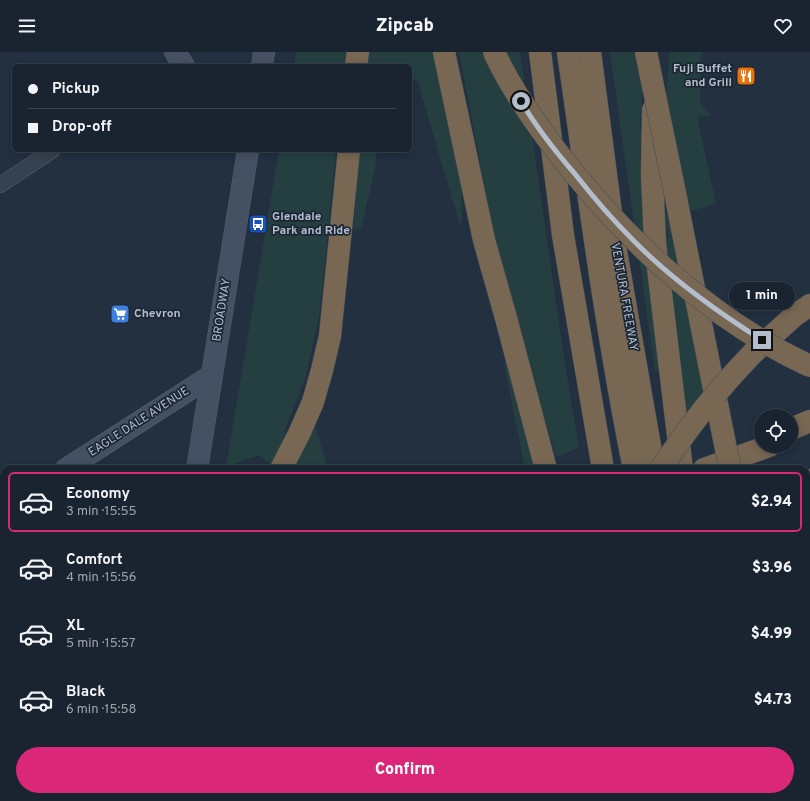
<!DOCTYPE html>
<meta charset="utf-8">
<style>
body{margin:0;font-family:Overpass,sans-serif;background:#27303c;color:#f1f3f6;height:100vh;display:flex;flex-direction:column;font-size:15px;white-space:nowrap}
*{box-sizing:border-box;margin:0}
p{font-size:13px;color:#9fa4ab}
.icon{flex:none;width:22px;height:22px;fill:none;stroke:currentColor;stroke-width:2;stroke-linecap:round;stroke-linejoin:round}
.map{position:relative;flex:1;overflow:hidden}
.sheet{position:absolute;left:0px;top:413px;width:810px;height:336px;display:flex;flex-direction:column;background:#1a2430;border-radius:12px 12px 0 0;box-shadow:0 2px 10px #0003,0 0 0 1px #38414c}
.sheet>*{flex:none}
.hud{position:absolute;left:12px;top:12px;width:400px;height:88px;border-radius:6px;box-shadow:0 2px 10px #0003,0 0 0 1px #38414c;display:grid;align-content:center;height:88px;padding:0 16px;background:#1a2430}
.fabs{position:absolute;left:754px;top:357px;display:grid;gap:8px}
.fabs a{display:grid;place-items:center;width:44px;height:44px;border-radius:50%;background:#1a2430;box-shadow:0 2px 10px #0003,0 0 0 1px #38414c;font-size:20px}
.end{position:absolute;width:18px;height:18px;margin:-9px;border:5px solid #b3bdcb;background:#111;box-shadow:0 0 0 2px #111}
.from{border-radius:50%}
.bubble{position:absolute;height:28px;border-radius:14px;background:#1a2430;box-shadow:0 2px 10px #0003,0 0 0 1px #38414c;font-size:13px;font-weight:800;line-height:28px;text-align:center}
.hud b{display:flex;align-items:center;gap:14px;height:38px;font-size:15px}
.hud b+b{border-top:1px solid #38414c}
.hud i{width:10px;height:10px;background:#f1f3f6}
ul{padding:7px 0 0;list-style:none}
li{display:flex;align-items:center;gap:12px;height:60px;margin:0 8px 6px;padding:0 8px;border:2px solid transparent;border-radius:6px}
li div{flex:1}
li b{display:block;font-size:15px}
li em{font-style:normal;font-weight:800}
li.current{border-color:#db2777}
li>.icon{width:36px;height:36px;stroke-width:1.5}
.button{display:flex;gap:8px;margin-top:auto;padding:8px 16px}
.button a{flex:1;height:46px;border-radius:24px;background:#db2777;color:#fff;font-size:16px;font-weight:800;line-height:46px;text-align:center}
header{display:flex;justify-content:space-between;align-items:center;height:52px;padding:0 16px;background:#1a2430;font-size:18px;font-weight:800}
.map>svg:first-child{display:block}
.green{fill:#253f41}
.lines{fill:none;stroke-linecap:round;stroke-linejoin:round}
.street-casing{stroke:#55606e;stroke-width:16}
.secondary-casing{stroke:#55606e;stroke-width:22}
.highway-casing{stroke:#424d5b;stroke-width:23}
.street{stroke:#374250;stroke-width:15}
.secondary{stroke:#455163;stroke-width:21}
.highway{stroke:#776753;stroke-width:22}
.highway-bridge-casing{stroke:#424d5b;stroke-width:23;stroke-linecap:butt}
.highway-bridge{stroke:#776753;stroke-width:22}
.route{stroke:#b3bdcb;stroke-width:5}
.labels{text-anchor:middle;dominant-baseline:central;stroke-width:3.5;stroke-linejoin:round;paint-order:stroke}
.poi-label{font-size:12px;font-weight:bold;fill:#b3bdcb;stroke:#1c2735;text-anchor:start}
.street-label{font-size:12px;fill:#b3bdcb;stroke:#1c2735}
</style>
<header><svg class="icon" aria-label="menu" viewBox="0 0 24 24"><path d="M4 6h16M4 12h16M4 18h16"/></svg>Zipcab<svg class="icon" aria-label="heart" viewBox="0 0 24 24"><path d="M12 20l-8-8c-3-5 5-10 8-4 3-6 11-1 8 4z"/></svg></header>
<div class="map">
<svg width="810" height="749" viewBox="0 0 810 749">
<rect width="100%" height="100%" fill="#233040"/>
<!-- green -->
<g class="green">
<polygon points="296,0 433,0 462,128 461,176 417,28 410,30 410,14 294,14"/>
<polygon points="459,0 520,0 564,306 579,396 556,405 500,216"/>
<polygon points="610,0 645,0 640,73 664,318 655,319"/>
<polygon points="670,0 702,0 700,13 700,51 711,64 697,65 716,152 687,160 663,75"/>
<polygon points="279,98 336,98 320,260 305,327 284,380 304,392 315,374 328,417 277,417 259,403 226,415"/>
<polygon points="358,98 377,98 375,116 361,177 354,176"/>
<polygon points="668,161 709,360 685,367 664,185 669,185 663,163"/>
<polygon points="507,311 537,417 525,417 504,312"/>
<polygon points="810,458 810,475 806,477 806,459"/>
<polygon points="806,700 810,703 810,749 752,749 751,745 806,745"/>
<polygon points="174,745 575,745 576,749 198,749 173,748"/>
<polygon points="599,745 634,745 635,749 599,749"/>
</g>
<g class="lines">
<defs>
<polyline id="street" points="0,133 53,98"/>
<g id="secondary">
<polyline points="175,0 184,14"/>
<polyline points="262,14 264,0"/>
<polyline points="66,417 212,323"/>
<polyline points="197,417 248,98"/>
<polyline points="0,459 4,457"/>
<polyline points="142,749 143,745"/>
</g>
<g id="highway">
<polyline points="444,0 484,188 506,266 546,417"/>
<polyline points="540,0 563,183 603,417"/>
<path d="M568 0C588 139 606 279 634 417"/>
<polyline points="590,0 616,199 654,417"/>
<polyline points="356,14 358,0"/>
<polyline points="653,58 652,123 655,191 682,417"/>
<polyline points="675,141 718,357"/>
<polyline points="753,301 794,264 810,253"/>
<polyline points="791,377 810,369"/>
<polyline points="281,417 299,382 313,350 322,318 330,284 349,98"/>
<polyline points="704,417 769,394"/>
<polyline points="806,430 810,428"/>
<polyline points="806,491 810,489"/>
<polyline points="0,571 4,570"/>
<polyline points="0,635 4,633"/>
<polyline points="0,665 4,664"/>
<polyline points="806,689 810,693"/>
<polyline points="0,712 4,710"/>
<polyline points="584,745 584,749"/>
<polyline points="645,745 646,749"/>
<polyline points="676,745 677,749"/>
<polyline points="696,745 697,749"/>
<polyline points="725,745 726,749"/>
</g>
</defs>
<!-- street casing -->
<use href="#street" class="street-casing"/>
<!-- secondary casing -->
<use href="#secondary" class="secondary-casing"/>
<!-- highway casing -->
<use href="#highway" class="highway-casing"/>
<!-- street -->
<use href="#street" class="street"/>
<!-- secondary -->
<use href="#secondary" class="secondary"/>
<!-- highway -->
<use href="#highway" class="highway"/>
<defs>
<g id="highway-bridge">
<path d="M494 0C510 35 532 66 555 97 621 184 710 268 810 314"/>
<polyline points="646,0 675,141"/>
<polyline points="718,357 730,417"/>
<path d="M661 417C688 375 718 337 753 301"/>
</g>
</defs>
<!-- highway-bridge casing -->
<use href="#highway-bridge" class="highway-bridge-casing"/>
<!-- highway-bridge -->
<use href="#highway-bridge" class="highway-bridge"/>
</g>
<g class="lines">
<!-- route -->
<path class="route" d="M521 49C536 75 555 99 575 122 593 145 612 167 633 188 671 227 716 259 762 288"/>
</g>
<!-- icons -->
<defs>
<symbol id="restaurant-square" viewBox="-11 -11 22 22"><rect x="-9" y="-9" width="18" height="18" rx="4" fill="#e8710a" stroke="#1c2735"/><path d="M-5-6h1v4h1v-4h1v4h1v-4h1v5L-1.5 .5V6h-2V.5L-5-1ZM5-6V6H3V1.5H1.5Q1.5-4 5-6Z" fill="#fff"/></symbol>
<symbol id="bus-square" viewBox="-11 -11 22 22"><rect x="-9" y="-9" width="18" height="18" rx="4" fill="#1a4fb4" stroke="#1c2735"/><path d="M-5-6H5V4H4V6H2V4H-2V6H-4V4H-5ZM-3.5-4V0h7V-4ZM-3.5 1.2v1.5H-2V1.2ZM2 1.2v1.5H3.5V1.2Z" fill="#fff"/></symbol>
<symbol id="supermarket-square" viewBox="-11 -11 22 22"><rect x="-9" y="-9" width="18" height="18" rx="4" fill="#3f7fe0" stroke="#1c2735"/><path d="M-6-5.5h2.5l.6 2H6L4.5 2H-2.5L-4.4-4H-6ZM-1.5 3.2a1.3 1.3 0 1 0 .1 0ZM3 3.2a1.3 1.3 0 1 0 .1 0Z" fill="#fff"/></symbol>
</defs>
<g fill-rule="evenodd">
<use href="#restaurant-square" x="735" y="13" width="22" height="22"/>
<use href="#bus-square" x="247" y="161" width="22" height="22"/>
<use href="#supermarket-square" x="109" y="251" width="22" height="22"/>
</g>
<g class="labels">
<!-- poi labels -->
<g class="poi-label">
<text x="732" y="17" text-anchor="end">Fuji Buffet<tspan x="732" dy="14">and Grill</tspan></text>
<text x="272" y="165">Glendale<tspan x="272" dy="14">Park and Ride</tspan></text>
<text x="134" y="262">Chevron</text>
</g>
<!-- street labels -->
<g class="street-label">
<text transform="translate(624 245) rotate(80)">VENTURA FREEWAY</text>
<text transform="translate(222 258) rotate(-81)">BROADWAY</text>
<text transform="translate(139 370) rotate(-33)">EAGLE DALE AVENUE</text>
</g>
</g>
</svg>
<div class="fabs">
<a><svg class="icon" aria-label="locate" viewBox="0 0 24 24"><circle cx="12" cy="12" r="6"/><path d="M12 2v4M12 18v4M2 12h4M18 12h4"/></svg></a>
</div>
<i class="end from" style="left:521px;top:49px"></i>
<i class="end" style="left:762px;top:288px"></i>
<div class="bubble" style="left:729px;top:230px;width:66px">1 min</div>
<div class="hud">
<b><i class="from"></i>Pickup</b>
<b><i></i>Drop-off</b>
</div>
<section class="sheet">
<ul>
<li class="current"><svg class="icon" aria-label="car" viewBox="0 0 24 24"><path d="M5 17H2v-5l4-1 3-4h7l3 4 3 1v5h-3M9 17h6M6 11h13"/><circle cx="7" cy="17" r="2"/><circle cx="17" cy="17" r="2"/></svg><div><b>Economy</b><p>3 min · 15:55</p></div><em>$2.94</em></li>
<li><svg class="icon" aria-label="car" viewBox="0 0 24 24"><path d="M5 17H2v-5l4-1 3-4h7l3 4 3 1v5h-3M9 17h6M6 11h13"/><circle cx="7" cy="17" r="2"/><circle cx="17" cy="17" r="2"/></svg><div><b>Comfort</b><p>4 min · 15:56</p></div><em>$3.96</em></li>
<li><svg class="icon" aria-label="car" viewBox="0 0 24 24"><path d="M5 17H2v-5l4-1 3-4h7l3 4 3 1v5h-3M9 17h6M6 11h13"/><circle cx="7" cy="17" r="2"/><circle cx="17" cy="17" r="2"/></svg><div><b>XL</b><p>5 min · 15:57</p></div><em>$4.99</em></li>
<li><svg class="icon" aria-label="car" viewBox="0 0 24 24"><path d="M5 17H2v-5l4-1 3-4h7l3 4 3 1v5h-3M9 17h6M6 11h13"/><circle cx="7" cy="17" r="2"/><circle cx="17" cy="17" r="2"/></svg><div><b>Black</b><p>6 min · 15:58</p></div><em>$4.73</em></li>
</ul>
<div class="button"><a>Confirm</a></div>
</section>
</div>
